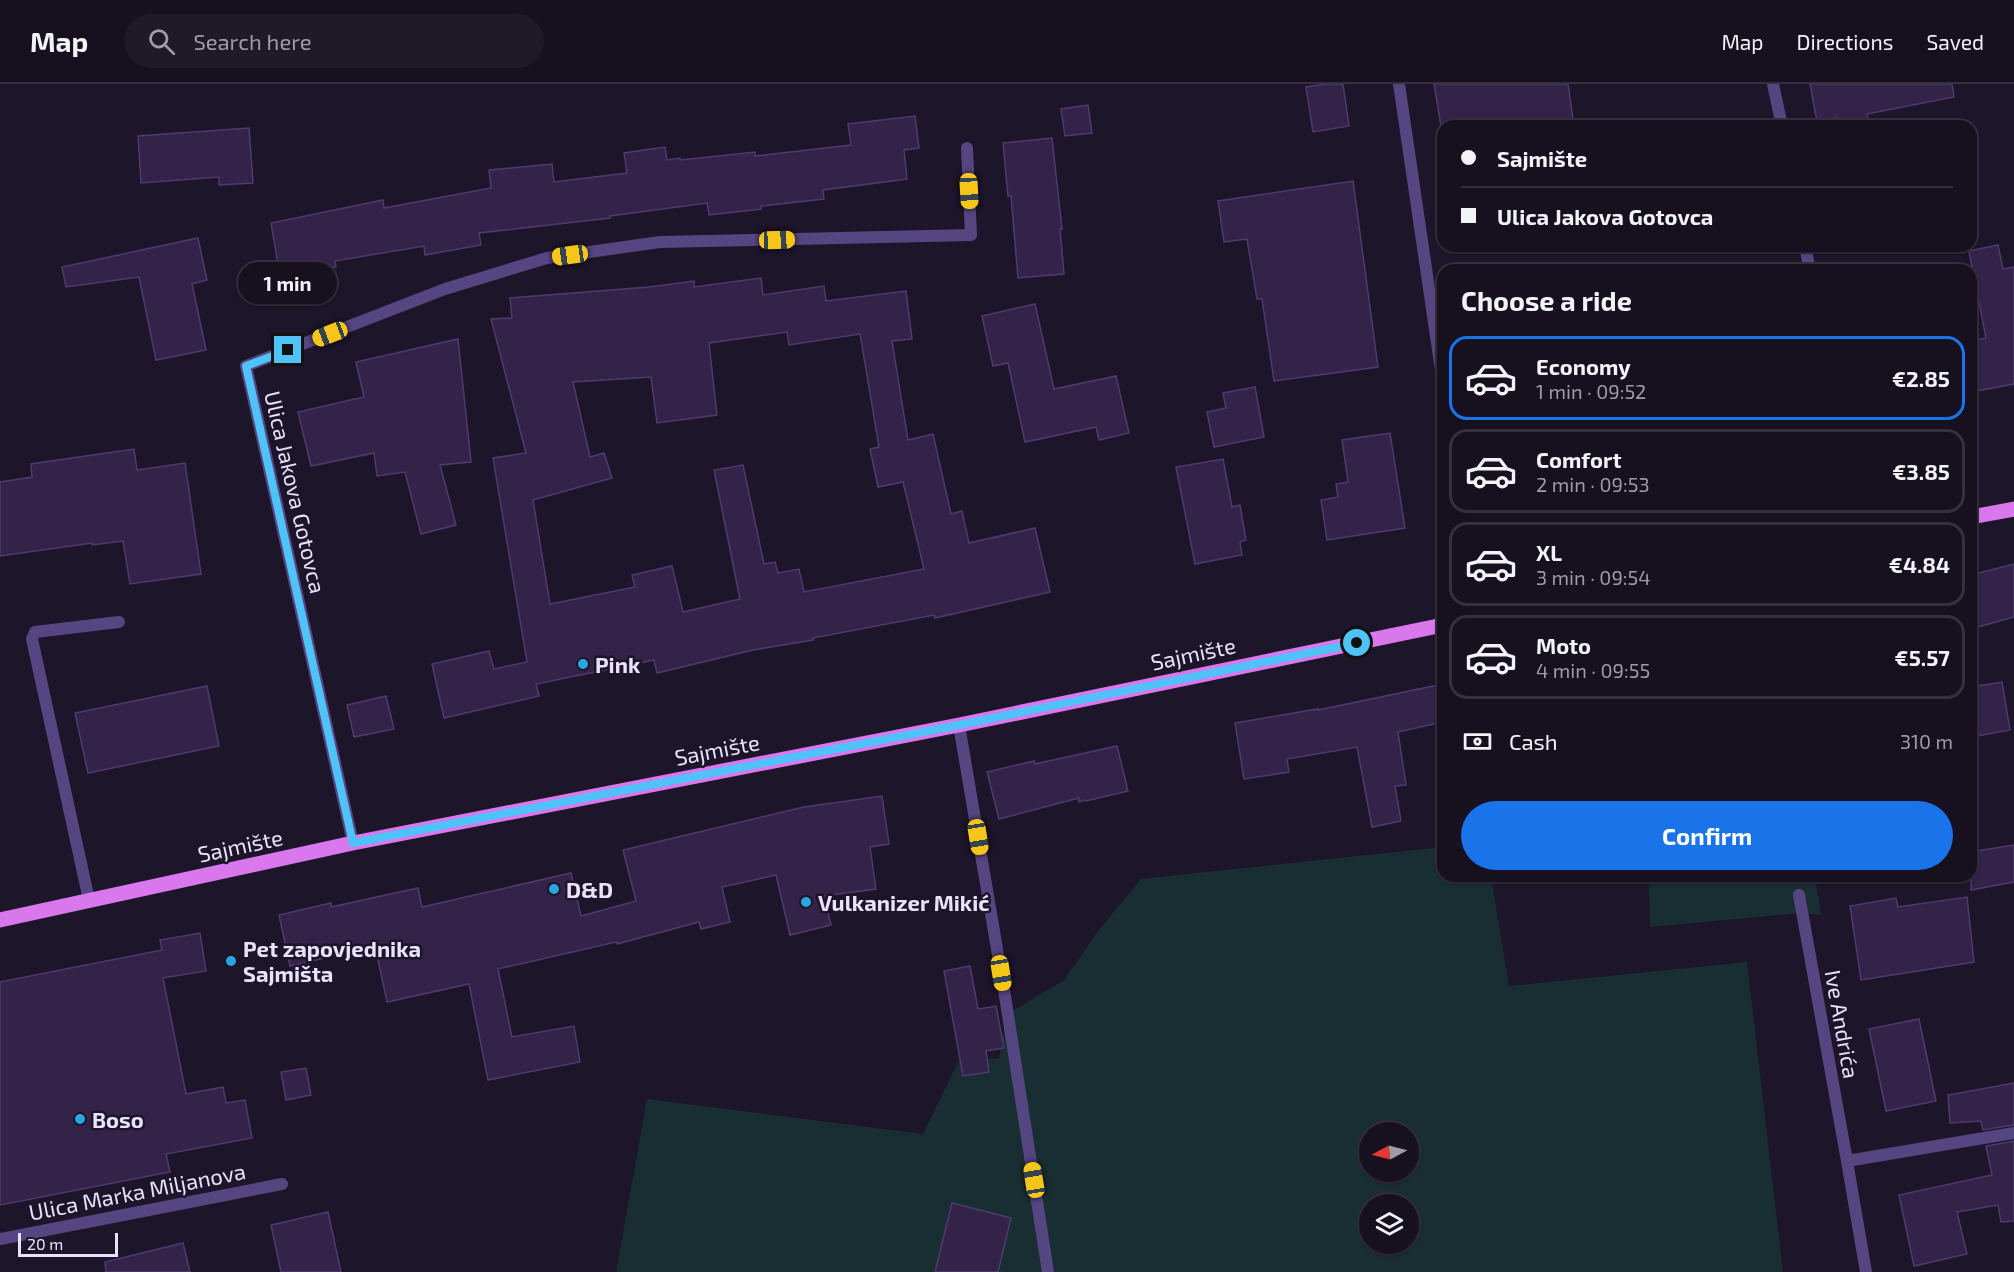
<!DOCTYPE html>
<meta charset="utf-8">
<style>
body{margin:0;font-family:"Exo 2",sans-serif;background:#1f1928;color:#f1f3f6;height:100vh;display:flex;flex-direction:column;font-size:22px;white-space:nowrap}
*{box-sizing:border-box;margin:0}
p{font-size:20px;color:#9e9da4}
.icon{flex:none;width:33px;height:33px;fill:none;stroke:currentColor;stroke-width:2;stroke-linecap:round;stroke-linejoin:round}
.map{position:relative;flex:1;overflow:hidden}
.details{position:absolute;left:1437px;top:180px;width:540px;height:618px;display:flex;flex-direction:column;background:#16101f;border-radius:18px;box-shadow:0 2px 4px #0004,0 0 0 2px #35303d}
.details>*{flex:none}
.banner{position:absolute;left:1437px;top:36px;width:540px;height:132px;border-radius:18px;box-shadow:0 2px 4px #0004,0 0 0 2px #35303d;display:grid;align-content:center;height:132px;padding:0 24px;background:#16101f}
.needle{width:39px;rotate:263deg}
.controls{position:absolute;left:1359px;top:1038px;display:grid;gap:12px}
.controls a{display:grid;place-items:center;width:60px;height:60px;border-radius:50%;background:#16101f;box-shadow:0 2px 4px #0004,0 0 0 2px #35303d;font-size:30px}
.scale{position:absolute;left:18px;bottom:15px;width:100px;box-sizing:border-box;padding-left:6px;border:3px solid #eae1fb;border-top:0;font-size:16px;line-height:21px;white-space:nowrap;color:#eae1fb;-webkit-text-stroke:4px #1d1529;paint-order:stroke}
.end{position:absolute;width:27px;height:27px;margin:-14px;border:8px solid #4fc3f7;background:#111;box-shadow:0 0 0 3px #111}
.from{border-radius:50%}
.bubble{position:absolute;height:42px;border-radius:21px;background:#16101f;box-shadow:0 2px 4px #0004,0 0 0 2px #35303d;font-size:20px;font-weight:700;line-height:42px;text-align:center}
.car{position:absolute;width:18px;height:36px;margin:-18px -9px;border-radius:8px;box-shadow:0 0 4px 2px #0007;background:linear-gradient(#f5c518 24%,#345 0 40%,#f5c518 0 76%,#345 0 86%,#f5c518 0)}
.banner b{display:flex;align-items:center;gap:21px;height:57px;font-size:22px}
.banner b+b{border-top:2px solid #35303d}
.banner i{width:15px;height:15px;background:#f1f3f6}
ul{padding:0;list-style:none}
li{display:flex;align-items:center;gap:18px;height:84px;margin:0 12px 9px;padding:0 12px;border:3px solid #35303d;border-radius:18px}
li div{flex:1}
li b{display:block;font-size:22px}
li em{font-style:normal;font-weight:700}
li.active{border-color:#1a73e8}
li>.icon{width:54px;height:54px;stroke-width:1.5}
h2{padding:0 24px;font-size:27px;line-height:72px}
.pay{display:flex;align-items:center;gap:15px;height:66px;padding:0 24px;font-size:22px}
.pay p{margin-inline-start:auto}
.button{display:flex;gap:12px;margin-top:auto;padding:12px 24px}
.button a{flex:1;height:69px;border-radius:36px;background:#1a73e8;color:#fff;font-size:24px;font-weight:700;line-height:69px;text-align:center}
header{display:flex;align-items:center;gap:36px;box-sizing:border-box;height:84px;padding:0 30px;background:#16101f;border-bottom:2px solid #35303d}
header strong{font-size:28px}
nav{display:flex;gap:33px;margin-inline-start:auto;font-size:21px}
.search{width:420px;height:54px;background:#1f1928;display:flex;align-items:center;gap:15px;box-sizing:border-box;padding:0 21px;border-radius:33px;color:#9e9da4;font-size:22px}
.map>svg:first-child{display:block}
.green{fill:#192e32;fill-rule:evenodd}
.building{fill:#332348;stroke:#503970;stroke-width:1.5;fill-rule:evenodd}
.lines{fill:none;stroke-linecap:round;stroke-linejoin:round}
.service{stroke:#554682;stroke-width:12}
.minor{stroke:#554682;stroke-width:12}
.primary{stroke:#d977ec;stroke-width:15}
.route{stroke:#4fc3f7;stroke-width:8}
.poi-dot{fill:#27a6e1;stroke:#1d1529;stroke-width:2}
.labels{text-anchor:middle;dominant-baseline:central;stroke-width:5;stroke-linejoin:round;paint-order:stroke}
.street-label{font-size:22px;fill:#eae1fb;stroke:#1d1529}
.poi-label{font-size:22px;font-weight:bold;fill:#eae1fb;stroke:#1d1529;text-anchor:start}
</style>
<header>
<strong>Map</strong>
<div class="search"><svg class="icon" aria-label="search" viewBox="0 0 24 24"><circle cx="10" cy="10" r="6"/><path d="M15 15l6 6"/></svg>Search here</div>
<nav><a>Map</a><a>Directions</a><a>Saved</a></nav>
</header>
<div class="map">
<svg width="2014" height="1188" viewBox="0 0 2014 1188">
<rect width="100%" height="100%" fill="#1d1529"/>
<!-- green -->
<g class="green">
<path d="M1443 763V792H1491L1509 902 1747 878 1783 1188H616L647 1015 923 1050 958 978 999 974 1007 930 1064 896 1098 847 1141 795ZM1370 1048H1408V1088H1370ZM1370 1120H1408V1160H1370Z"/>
<polygon points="1649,792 1815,792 1821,831 1802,829 1650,843"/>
</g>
<!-- building -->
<g class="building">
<polygon points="1326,0 1343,0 1349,42 1313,48 1306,3"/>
<polygon points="1434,0 1568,0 1574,42 1441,42"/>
<polygon points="1810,0 1952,0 1954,13 1867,30 1869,42 1839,42 1837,34 1817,38"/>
<polygon points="1088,21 1092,49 1065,52 1061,25"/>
<polygon points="915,32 919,64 904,66 907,95 823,106 824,115 761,122 761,125 709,131 707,119 610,132 610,134 479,149 481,161 425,171 424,162 335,177 336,183 280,192 271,139 383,116 384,124 491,104 489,86 552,80 554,98 627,89 624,69 665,63 667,76 680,74 680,76 755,68 755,72 851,61 848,40"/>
<polygon points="249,44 253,99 219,101 219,93 141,99 138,52"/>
<polygon points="1052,54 1062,145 1060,145 1064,190 1018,194 1011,112 1008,112 1003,59"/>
<polygon points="1353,97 1378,283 1274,297 1262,215 1257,215 1247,155 1224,158 1218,117"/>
<polygon points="198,154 207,196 192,200 206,266 156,276 139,193 66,203 62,183"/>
<polygon points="1998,161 2003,185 2014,183 2014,300 1971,308 1971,257 1986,254 1969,167"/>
<path d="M761 194 763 211 824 202 826 217 906 207 912 255 892 257 908 356 933 350 951 430 962 427 969 459 1035 444 1050 508 935 534 934 531 813 554V556L753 566 657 589 654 576 536 600 539 612 444 634 432 580 489 567 494 585 527 578 493 374 526 369 491 235 512 234 510 214 649 203 694 197V203ZM787 248 789 261 860 250 879 363 870 365 878 403 903 398 924 485 804 508 799 485 778 489 775 478 764 480 743 381 714 386 740 515 683 528 672 482 632 491 635 503 550 520 533 416 612 394 604 369 590 373 573 298 651 293 657 339 717 331 709 259Z"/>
<polygon points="1035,220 1054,305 1116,292 1129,349 1099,356 1096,343 1025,358 1008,279 993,282 982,232"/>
<polygon points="458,255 471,378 440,381 456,441 421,450 405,388 377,392 374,369 311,382 298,328 364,313 356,278"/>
<polygon points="1255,303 1264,353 1214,363 1207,328 1226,324 1223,309"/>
<polygon points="1390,349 1405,444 1327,456 1321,416 1338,413 1336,400 1348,398 1342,356"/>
<polygon points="134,365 137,386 185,379 201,490 130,500 123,457 92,461 92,459 0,472 0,398 32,393 31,380"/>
<polygon points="1223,375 1232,423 1240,421 1246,456 1240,458 1242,471 1195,480 1176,383"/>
<polygon points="2014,480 2014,533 1971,545 1971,491"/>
<polygon points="2002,598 2010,646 1971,653 1971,603"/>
<polygon points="1443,600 1443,638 1398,648 1406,701 1395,702 1401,737 1372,743 1357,663 1287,675 1289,688 1244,695 1235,639 1318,625 1318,626"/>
<polygon points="207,602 219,662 88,689 75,629"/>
<polygon points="386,612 394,645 354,653 347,621"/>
<polygon points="1117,662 1128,707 1086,717 1085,716 1079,718 1079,714 999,735 987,688 1034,677 1035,680"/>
<polygon points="882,712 889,760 870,763 876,805 824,812 831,841 790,851 776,791 722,803 730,838 701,845 699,838 617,860 616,858 498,885 512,953 574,942 580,978 488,996 469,900 387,918 375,862 290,882 279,831 331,819 331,823 418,804 422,823 571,789 581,832 636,817 623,766 804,723"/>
<polygon points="2014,761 2014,798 1971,806 1971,768"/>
<polygon points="1967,813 1974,878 1861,896 1850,822 1896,814 1898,823"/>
<polygon points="200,849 206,887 163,894 186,1010 223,1003 226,1019 245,1016 252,1054 166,1070 170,1088 0,1121 0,898 162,866 160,856"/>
<polygon points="970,882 978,925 996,922 1004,964 986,967 989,988 963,992 944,887"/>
<polygon points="1919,935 1936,1017 1886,1027 1869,945"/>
<polygon points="306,984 311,1011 286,1016 281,988"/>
<polygon points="2014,999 2014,1041 1983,1046 1981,1037 1950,1039 1948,1011"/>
<polygon points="2014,1057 2014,1137 2001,1138 1998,1121 1957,1128 1967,1170 1914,1182 1899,1111 1992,1091 1986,1062"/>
<polygon points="952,1119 1011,1134 998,1188 935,1188"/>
<polygon points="328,1128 341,1188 281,1188 271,1141"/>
<polygon points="183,1159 190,1188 106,1188 105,1178"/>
</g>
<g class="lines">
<!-- service -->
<g class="service">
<polyline points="959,641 1005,912 1048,1188"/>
<polyline points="89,816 32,555 35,548 119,538"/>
</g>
<!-- minor -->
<g class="minor">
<polyline points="1399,0 1443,300"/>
<polyline points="1773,0 1782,42"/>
<polyline points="1805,162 1810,186"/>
<polyline points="353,759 246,282 445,205 547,174 660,158 971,151 967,64"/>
<polyline points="1799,811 1847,1077 2014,1049"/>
<polyline points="1847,1077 1866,1188"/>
<polyline points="0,1155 282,1100"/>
</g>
<!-- primary -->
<g class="primary">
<polyline points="1971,433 2014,425"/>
<polyline points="0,836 353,759 959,641 1443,541"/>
</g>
</g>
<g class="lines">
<!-- route -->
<polyline class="route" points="288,266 246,282 353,759 959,641 1357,559"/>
</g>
<!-- markers -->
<g class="poi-dot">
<circle cx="583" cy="580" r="6"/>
<circle cx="554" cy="805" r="6"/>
<circle cx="806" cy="818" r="6"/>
<circle cx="231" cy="877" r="6"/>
<circle cx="80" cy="1035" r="6"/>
</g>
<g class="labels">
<!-- street labels -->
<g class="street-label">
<text transform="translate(296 408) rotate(77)">Ulica Jakova Gotovca</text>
<text transform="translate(1193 569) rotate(-12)">Sajmište</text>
<text transform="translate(717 665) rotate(-11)">Sajmište</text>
<text transform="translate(240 761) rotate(-12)">Sajmište</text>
<text transform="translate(1843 940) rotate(80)">Ive Andrića</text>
<text transform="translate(137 1107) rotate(-11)">Ulica Marka Miljanova</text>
</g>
<!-- poi labels -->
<g class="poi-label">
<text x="595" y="580">Pink</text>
<text x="566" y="805">D&amp;D</text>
<text x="818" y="818">Vulkanizer Mikić</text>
<text x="243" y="864">Pet zapovjednika<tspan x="243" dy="25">Sajmišta</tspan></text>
<text x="92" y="1035">Boso</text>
</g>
</g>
</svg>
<div class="controls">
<a><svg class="needle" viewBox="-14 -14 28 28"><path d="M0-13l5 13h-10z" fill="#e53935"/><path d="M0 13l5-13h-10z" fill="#9e9da4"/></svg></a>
<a><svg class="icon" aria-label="layers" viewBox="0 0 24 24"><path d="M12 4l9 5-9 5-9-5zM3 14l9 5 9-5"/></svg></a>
</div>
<div class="scale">20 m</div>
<i class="end from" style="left:1357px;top:559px"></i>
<i class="end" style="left:288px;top:266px"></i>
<div class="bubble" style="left:238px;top:178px;width:99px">1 min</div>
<i class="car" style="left:969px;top:107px;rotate:177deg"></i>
<i class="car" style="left:777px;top:156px;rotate:88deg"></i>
<i class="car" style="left:570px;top:171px;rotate:262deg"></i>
<i class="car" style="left:330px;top:250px;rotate:249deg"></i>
<i class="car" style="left:978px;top:753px;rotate:171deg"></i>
<i class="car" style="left:1001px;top:889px;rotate:171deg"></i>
<i class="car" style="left:1034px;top:1096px;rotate:351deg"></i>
<div class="banner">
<b><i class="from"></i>Sajmište</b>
<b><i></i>Ulica Jakova Gotovca</b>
</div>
<section class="details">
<h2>Choose a ride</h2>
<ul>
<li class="active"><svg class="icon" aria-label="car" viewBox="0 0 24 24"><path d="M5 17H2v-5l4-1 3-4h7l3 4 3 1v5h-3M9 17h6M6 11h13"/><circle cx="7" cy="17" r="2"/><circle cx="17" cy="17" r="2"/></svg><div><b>Economy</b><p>1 min · 09:52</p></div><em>€2.85</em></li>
<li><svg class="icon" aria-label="car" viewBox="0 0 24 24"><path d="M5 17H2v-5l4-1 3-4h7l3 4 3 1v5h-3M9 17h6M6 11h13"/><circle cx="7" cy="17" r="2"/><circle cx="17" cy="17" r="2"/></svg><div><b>Comfort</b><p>2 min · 09:53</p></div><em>€3.85</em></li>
<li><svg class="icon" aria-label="car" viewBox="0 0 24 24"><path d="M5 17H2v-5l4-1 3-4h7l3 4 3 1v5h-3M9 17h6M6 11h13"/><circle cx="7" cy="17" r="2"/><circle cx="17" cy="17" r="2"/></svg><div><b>XL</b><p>3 min · 09:54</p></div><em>€4.84</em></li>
<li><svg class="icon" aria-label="car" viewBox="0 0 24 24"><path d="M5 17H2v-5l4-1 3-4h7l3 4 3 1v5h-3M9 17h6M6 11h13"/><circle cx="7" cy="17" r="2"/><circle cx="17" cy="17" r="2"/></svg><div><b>Moto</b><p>4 min · 09:55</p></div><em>€5.57</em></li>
</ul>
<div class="pay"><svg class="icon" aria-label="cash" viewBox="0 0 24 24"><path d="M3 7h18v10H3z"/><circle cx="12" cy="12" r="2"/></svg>Cash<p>310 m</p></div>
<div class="button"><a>Confirm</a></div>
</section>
</div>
